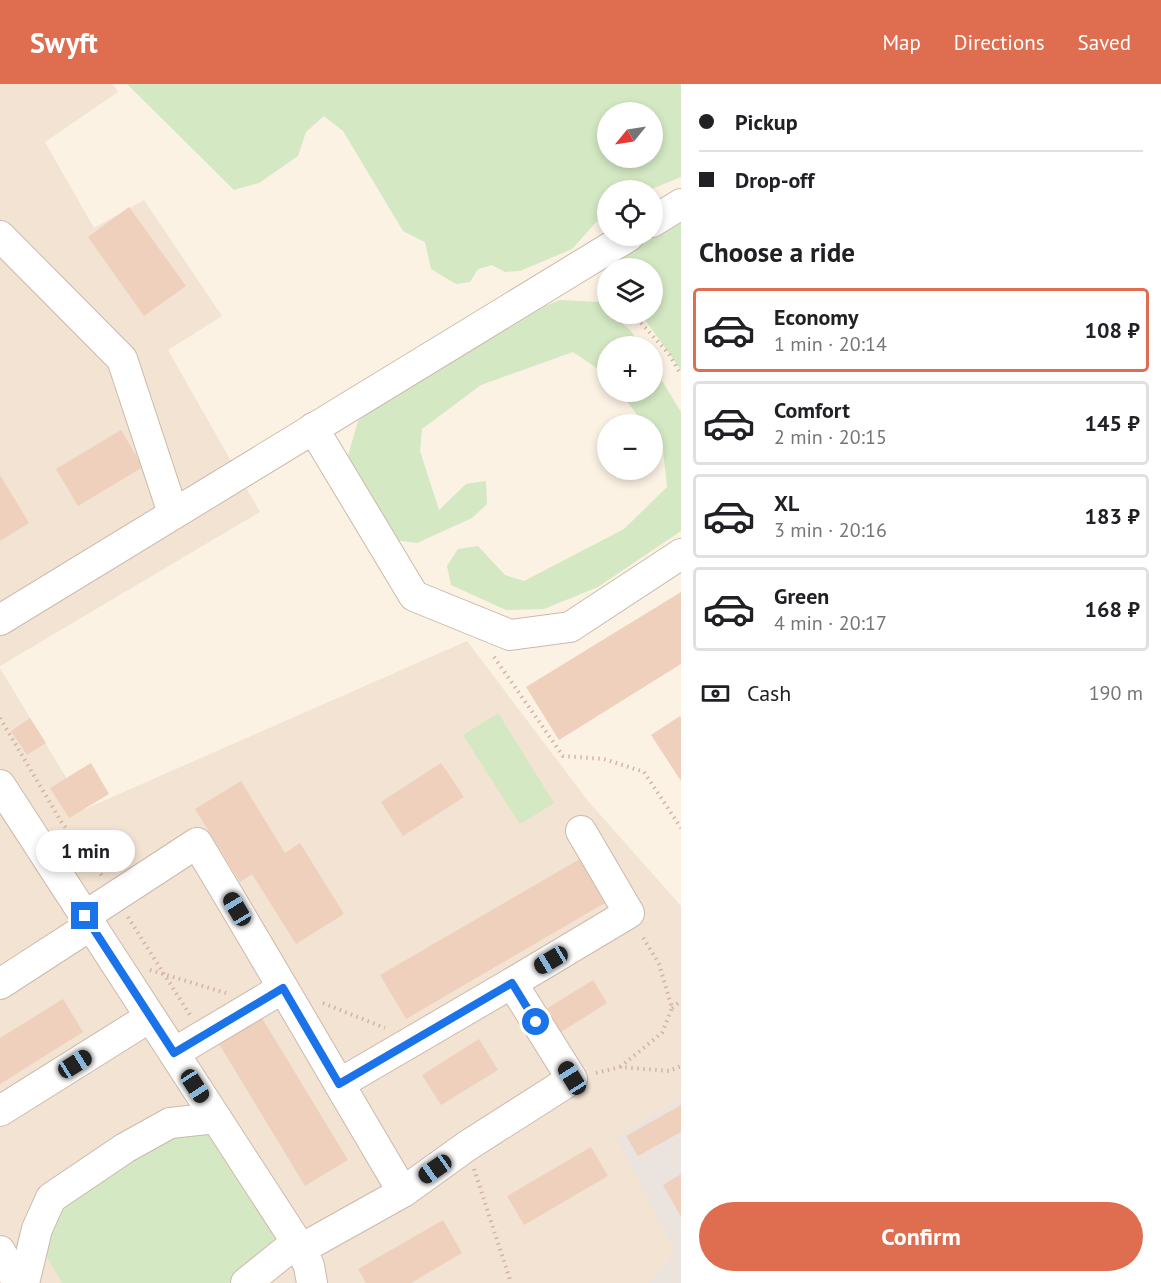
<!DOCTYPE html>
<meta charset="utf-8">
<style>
body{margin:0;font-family:"PT Sans",sans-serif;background:#f2f2f2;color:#202124;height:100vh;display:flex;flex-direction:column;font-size:22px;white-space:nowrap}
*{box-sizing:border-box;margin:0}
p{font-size:20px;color:#757577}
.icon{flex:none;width:33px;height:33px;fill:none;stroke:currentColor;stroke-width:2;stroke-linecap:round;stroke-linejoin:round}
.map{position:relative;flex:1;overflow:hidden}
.side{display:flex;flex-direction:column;background:#fff;width:480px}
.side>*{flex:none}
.banner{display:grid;align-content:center;height:132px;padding:0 18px;background:#fff}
.needle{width:39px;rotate:240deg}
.tools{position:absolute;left:597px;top:18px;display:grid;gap:12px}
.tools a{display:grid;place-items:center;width:66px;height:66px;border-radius:50%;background:#fff;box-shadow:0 3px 9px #0003;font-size:30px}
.end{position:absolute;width:27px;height:27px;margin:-14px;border:8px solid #1a73e8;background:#fff;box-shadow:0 0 0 3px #fff}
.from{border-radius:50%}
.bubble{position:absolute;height:42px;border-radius:21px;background:#fff;box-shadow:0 3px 9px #0003;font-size:20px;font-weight:600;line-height:42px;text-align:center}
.car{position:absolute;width:18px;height:36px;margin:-18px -9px;border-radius:8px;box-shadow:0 0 4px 2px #0007;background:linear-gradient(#222 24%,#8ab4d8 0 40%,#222 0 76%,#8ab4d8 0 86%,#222 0)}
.banner b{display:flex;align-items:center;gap:21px;height:57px;font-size:22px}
.banner b+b{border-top:2px solid #e0e0e0}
.banner i{width:15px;height:15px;background:#202124}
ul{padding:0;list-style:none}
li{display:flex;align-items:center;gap:18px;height:84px;margin:0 12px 9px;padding:0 6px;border:3px solid #e0e0e0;border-radius:6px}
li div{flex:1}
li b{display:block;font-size:22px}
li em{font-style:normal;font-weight:600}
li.on{border-color:#df6d4f}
li>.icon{width:54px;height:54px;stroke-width:1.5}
h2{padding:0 18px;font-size:27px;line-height:72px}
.pay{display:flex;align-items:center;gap:15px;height:66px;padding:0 18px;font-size:22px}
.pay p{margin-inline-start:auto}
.cta{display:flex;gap:12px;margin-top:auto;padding:12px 18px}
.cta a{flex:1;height:69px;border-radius:36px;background:#df6d4f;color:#fff;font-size:24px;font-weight:600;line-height:69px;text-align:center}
header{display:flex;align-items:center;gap:36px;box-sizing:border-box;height:84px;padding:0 30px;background:#df6d4f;color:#fff}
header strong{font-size:28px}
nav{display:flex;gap:33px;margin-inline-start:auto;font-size:21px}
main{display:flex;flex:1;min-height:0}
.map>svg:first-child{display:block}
.residential{fill:#f2e3d3}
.industrial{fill:#ebe4de}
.green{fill:#d3e8c3;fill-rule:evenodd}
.building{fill:#efd0bd}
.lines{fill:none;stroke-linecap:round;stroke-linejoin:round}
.minor-casing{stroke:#ccb9ab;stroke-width:32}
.path{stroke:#d4b4a0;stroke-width:4;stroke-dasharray:1.5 4.5;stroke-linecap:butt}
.minor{stroke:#fff;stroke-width:30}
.route{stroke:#1a73e8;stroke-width:8}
</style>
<header>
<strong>Swyft</strong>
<nav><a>Map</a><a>Directions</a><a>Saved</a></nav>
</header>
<main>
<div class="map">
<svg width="681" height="1199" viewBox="0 0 681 1199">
<rect width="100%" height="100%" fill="#fbf2e4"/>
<!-- residential -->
<g class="residential">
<polygon points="0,0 113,0 118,8 45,58 94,144 144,116 222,232 168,266 260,428 0,582"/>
<polygon points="467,557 588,717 681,822 681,1199 0,1199 0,584 85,725"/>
</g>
<!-- industrial -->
<polygon class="industrial" points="681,1015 681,1199 649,1199 675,1169 636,1090 616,1054"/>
<!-- green -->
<g class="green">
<path d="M127 0H681V93L649 106H608L607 126 572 165 520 187 505 188 492 181 478 185 470 198 456 200 431 185 425 158 403 147 343 47 324 32 306 48 298 72 259 99 234 106ZM608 28H652V74H608Z"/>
<polygon points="681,132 681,286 641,230 652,230 652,184 619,184 619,175 638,159"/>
<polygon points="560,216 600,218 607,225 608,230 612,230 631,247 640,262 608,262 607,291 573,268 481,301 422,345 420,367 439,426 466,400 486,397 487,420 472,434 417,459 395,456 348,372 358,337 486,246"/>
<polygon points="653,282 681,328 681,447 598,503 544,525 506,526 451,501 447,482 458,465 478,462 505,491 524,497 624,445 667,403 663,366 653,352 652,340 644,340 620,308 652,308"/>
<polygon points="498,629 554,719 520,740 463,651"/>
<polygon points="214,1041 285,1152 237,1199 62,1199 36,1153 61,1112 147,1056"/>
</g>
<!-- building -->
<g class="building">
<polygon points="129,123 186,202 144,232 88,153"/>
<polygon points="121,346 143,383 78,422 56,385"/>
<polygon points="0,391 29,439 0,457"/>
<polygon points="681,508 681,580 559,656 526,603"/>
<polygon points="680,632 681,634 681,697 651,651"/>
<polygon points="30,634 46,659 27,671 11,647"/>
<polygon points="91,679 109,710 69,734 50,704"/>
<polygon points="441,679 464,713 403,752 381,718"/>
<polygon points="241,697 285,769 300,759 344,830 296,860 252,790 240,798 195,725"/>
<polygon points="585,772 610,816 406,935 380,891"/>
<polygon points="593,896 607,919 561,948 546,925"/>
<polygon points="63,915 83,948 0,1000 0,954"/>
<polygon points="262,934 348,1076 305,1102 219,960"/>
<polygon points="479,955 498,986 441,1021 422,991"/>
<polygon points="681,1021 681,1048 638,1072 626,1052"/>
<polygon points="591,1063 608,1092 524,1141 507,1112"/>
<polygon points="681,1090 681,1133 663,1101"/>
<polygon points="443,1136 462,1169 411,1199 366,1199 358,1185"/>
</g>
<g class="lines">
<defs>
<g id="minor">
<polyline points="652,138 681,120"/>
<polyline points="0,152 122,275 173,429"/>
<polyline points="313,344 414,512 510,551 570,543 681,470"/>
<polyline points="0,536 629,152"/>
<polyline points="0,701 301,1165 309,1182 312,1199"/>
<path d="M85 832 197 759C267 875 334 992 403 1108L467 1062 572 995 512 899 339 1000"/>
<polyline points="512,899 629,829 581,747"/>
<polyline points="0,900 91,841"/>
<polyline points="174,969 283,904"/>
<polyline points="0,1027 150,933"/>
<polyline points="301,1165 403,1108"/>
<polyline points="0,1167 18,1199"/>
<polyline points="24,1199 37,1145 51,1114 125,1064 170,1039 216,1034"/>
<polyline points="246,1199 297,1158"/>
</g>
</defs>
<!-- minor casing -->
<use href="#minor" class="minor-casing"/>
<!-- path -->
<g class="path">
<polyline points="633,230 669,270 681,291"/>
<polyline points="494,573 563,672 604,675 644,688 681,744"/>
<polyline points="0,634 62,739 92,776 102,792"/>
<polyline points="91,774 92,776 133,769"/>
<polyline points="128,833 190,931"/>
<polyline points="150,886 226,909"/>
<polyline points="323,919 385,944"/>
<polyline points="672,924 681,917"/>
<polyline points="620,983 662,949 672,924 659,880 641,850"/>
<polyline points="596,989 620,983 669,987 681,982"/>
<polyline points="474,1085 511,1199"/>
</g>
<!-- minor -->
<use href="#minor" class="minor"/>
</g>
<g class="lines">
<!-- route -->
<polyline class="route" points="85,832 174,969 283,904 339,1000 512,899 536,938"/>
</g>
</svg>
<div class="tools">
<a><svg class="needle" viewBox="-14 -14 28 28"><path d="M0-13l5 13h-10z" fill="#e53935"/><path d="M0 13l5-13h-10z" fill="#757577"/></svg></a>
<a><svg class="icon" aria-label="locate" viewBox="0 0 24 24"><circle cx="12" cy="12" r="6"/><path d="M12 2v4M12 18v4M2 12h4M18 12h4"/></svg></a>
<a><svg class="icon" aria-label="layers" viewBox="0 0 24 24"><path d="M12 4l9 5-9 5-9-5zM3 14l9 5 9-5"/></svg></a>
<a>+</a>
<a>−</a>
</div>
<i class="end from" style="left:536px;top:938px"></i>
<i class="end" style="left:85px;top:832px"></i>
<div class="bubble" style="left:36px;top:746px;width:99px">1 min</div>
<i class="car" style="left:237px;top:825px;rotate:329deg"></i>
<i class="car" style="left:551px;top:876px;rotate:239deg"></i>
<i class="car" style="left:75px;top:980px;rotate:58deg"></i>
<i class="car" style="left:572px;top:994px;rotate:328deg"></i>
<i class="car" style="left:195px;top:1002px;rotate:147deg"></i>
<i class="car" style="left:435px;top:1085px;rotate:235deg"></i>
</div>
<section class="side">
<div class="banner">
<b><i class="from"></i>Pickup</b>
<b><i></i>Drop-off</b>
</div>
<h2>Choose a ride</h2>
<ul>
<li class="on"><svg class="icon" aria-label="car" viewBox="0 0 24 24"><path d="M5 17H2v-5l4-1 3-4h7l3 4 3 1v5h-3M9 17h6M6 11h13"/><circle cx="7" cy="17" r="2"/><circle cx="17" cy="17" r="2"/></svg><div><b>Economy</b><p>1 min · 20:14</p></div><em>108 ₽</em></li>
<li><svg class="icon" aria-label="car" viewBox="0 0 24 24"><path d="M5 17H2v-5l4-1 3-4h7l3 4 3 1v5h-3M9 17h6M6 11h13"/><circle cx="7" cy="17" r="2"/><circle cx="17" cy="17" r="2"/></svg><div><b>Comfort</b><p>2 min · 20:15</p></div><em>145 ₽</em></li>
<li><svg class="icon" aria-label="car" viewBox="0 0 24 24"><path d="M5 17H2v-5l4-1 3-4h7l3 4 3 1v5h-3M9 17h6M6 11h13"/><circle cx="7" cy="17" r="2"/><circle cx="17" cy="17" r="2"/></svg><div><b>XL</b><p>3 min · 20:16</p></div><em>183 ₽</em></li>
<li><svg class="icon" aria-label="car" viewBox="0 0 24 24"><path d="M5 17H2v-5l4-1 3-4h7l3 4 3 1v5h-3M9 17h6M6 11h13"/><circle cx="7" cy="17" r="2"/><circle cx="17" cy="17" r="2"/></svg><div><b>Green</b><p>4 min · 20:17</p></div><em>168 ₽</em></li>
</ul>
<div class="pay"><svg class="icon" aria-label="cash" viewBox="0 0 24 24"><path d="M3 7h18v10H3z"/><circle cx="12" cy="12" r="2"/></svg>Cash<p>190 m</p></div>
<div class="cta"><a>Confirm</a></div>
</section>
</main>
